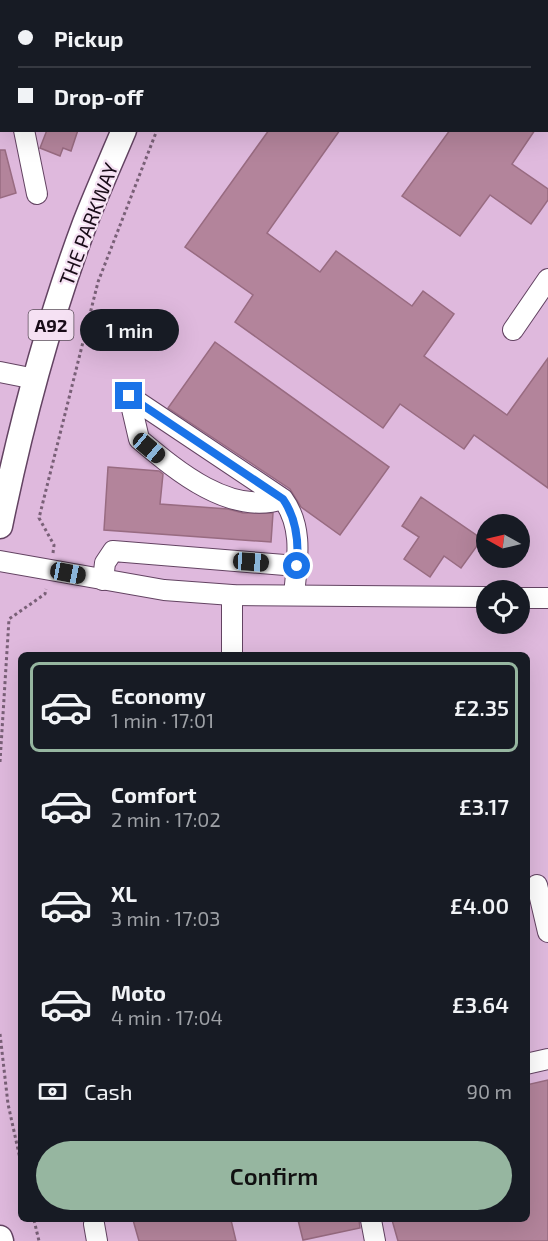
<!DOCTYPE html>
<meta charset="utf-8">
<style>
body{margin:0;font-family:"Exo 2",sans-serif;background:#20242c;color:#f1f3f6;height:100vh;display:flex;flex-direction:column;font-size:22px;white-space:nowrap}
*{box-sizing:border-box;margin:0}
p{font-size:20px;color:#9ea1a6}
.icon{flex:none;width:33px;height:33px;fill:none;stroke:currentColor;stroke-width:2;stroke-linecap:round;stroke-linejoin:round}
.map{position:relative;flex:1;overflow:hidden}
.details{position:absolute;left:18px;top:652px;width:512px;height:570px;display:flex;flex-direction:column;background:#171b24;border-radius:9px;box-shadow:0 6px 24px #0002}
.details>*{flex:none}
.top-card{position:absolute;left:0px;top:0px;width:549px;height:132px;box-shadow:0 6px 24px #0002;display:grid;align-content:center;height:132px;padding:0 18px;background:#171b24}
.needle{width:39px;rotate:278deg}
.fabs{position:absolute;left:476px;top:514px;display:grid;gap:12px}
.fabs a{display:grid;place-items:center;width:54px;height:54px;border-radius:50%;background:#171b24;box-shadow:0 6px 24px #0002;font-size:30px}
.end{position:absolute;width:27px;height:27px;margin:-14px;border:8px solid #1a73e8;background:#fff;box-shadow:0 0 0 3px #fff}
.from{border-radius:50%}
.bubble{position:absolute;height:42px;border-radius:21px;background:#171b24;box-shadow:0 6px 24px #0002;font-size:20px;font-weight:600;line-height:42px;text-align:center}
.car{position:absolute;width:18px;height:36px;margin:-18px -9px;border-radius:8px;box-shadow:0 0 4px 2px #0007;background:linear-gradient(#222 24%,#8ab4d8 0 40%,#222 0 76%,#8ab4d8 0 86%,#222 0)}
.top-card b{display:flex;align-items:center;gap:21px;height:57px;font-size:22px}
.top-card b+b{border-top:2px solid #363941}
.top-card i{width:15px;height:15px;background:#f1f3f6}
ul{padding:10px 0 0;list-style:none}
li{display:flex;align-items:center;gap:18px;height:90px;margin:0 12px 9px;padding:0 6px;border:3px solid transparent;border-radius:9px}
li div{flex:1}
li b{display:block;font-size:22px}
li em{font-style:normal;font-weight:600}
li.selected{border-color:#96b6a0}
li>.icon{width:54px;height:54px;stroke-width:1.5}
.pay{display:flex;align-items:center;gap:15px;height:66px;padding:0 18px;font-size:22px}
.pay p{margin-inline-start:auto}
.action{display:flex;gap:12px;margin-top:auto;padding:12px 18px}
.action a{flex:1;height:69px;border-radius:36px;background:#96b6a0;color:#111;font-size:24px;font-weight:600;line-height:69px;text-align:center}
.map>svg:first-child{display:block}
.building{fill:#b3849b;stroke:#986b81;stroke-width:1.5}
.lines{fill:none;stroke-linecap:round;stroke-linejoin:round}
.minor-casing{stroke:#634362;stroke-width:22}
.major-casing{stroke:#634362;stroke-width:27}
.path{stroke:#796077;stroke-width:3;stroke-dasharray:3 3;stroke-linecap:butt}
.minor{stroke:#fff;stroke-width:20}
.major{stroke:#fff;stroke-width:24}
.route{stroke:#1a73e8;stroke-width:8}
.labels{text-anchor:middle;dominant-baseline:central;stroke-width:4.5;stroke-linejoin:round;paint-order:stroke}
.shield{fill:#f5e1f3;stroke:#5b4c5a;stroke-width:1.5}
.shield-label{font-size:18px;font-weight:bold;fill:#190c18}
.street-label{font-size:20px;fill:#190c18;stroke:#f5e1f3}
</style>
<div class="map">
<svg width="548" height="1241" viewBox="0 0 548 1241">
<rect width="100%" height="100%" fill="#dfb9dd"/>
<!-- building -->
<g class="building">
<polygon points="47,130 78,130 71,151 63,148 60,156 40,148"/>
<polygon points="269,130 340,130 267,233 320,272 336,251 412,306 423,291 454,314 424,356 507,415 548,358 548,488 474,435 464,449 400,404 383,428 235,322 253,295 185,247"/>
<polygon points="450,130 535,130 512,164 548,189 548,200 531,224 490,195 460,236 402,196"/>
<polygon points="0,150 5,150 16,193 0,198"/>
<polygon points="215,342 389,467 340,535 301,507 290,489 168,408"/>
<polygon points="108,467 159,471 163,474 160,504 228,509 243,513 273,513 271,542 104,530"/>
<polygon points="421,497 482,539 461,568 444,556 430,577 404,559 419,537 402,526"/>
<polygon points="548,1080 548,1241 398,1241 392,1220 526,1220 526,1085"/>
<polygon points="133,1220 231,1220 236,1241 139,1241"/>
<polygon points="298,1220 359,1220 360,1228 303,1240"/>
</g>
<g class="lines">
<defs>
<g id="minor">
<polyline points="113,0 116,2"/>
<polyline points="15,2 15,0"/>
<polyline points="24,130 37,194"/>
<polyline points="513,330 548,279"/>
<polyline points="0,372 35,379"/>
<path d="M283 499C230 516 177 471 139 439L129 396 283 499C304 528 297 562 294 595"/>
<polyline points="0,561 164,590 232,595 486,597"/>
<polyline points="103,580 105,563 113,551 297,566"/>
<polyline points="232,595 232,656"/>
<polyline points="519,598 548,598"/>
<polyline points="537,885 548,932"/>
<polyline points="526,1064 548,1059"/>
<polyline points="371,1220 375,1241"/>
<polyline points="94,1224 97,1241"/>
</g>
<g id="major">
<polyline points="187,2 187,0"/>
<path d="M0 526C21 424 48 322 85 223 97 192 111 161 124 130"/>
<polyline points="0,1238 1,1241"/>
</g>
</defs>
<!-- minor casing -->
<use href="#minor" class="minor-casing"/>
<!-- major casing -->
<use href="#major" class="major-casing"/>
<!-- path -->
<g class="path">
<polyline points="438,0 440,2"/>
<polyline points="225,2 226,0"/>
<polyline points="53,553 54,545 39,518 98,282 157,130"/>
<polyline points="0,762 9,619 45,594 46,589"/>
<polyline points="0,1034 8,1104 21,1163"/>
<polyline points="34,1220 39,1241"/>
</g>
<!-- minor -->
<use href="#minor" class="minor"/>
<!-- major -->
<use href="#major" class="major"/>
</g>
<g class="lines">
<!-- route -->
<path class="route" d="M129 396 283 499C297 519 299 542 297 566"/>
</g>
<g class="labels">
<!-- shield labels -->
<rect class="shield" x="28.5" y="310" width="45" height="30" rx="4.5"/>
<g class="shield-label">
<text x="51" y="325">A92</text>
</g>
<!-- street labels -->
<g class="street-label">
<text transform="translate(88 224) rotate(-69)">THE PARKWAY</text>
</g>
</g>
</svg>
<div class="fabs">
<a><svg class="needle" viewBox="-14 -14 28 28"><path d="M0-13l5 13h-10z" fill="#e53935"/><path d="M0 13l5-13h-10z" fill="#9ea1a6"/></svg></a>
<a><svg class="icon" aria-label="locate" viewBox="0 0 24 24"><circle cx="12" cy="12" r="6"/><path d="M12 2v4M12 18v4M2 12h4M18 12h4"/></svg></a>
</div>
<i class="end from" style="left:297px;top:566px"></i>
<i class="end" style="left:129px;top:396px"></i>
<div class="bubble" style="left:80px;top:309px;width:99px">1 min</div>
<i class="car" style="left:149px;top:448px;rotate:130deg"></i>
<i class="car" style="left:251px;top:562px;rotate:94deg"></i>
<i class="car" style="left:68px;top:573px;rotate:101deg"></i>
<div class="top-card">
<b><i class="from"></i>Pickup</b>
<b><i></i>Drop-off</b>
</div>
<section class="details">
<ul>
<li class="selected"><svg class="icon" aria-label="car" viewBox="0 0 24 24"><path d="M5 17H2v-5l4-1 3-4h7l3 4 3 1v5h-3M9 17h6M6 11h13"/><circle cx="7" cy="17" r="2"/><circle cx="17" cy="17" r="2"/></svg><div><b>Economy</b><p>1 min · 17:01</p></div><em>£2.35</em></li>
<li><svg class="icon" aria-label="car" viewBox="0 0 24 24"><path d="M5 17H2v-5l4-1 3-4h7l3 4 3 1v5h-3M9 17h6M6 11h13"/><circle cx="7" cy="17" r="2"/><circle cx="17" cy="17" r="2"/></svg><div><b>Comfort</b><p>2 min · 17:02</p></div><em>£3.17</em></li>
<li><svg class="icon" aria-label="car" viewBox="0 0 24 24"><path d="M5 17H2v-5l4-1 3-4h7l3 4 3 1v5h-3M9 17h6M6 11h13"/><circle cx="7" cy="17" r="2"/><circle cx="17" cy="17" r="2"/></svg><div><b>XL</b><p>3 min · 17:03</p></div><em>£4.00</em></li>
<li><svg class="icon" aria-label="car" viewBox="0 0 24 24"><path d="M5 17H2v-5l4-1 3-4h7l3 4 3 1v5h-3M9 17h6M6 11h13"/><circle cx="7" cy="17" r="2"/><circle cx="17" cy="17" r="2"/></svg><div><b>Moto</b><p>4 min · 17:04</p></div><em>£3.64</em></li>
</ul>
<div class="pay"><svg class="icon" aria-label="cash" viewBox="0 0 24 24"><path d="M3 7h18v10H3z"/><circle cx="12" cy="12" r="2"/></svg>Cash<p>90 m</p></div>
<div class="action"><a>Confirm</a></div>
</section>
</div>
